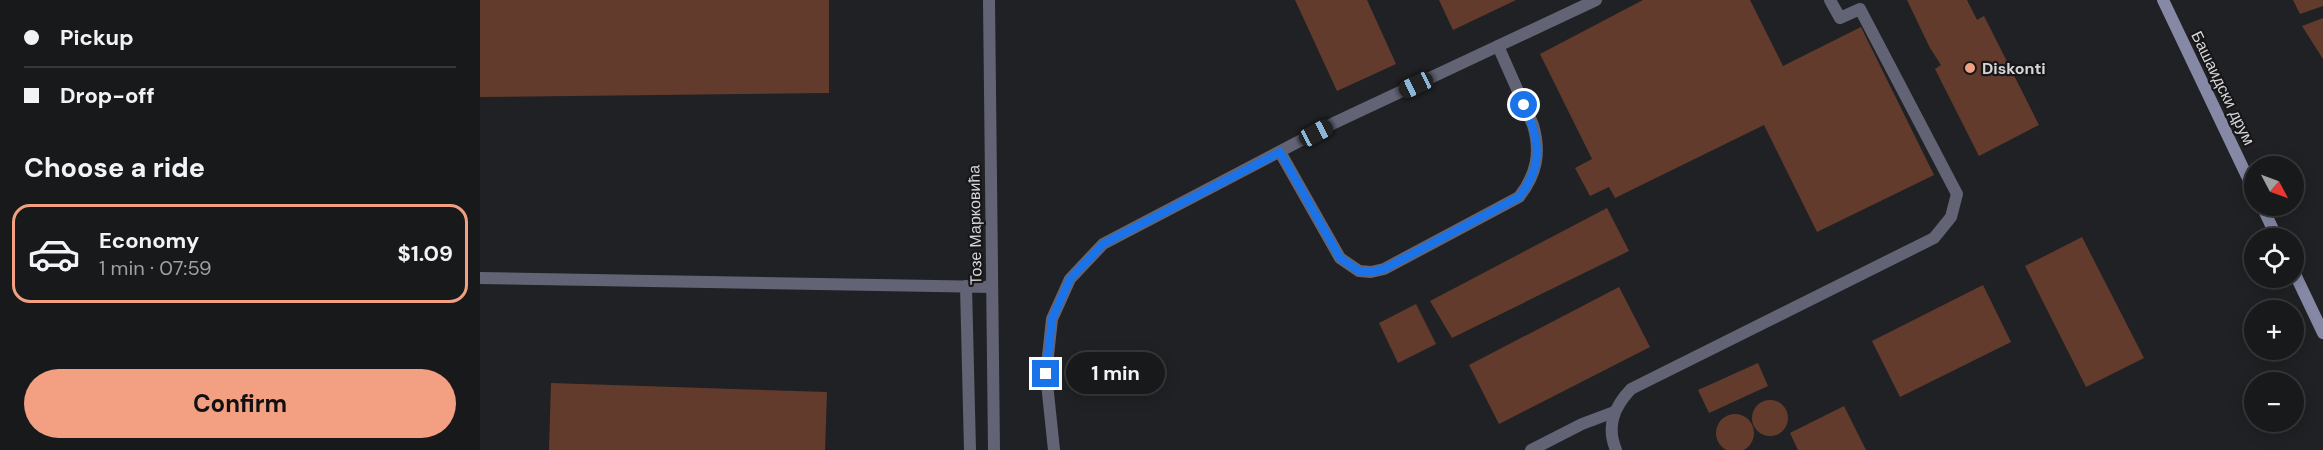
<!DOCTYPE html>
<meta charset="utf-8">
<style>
body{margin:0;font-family:"DM Sans",sans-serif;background:#252628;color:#f1f3f6;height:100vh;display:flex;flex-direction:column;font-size:22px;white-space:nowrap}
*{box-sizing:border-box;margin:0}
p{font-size:20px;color:#9fa0a3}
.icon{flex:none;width:33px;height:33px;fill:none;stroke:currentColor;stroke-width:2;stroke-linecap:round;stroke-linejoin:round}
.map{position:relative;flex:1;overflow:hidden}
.side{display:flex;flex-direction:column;background:#18191b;width:480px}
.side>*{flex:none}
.hud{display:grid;align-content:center;height:132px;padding:0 24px;background:#18191b}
.needle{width:39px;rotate:131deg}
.tools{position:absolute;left:1764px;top:156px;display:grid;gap:12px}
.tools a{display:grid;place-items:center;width:60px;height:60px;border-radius:50%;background:#18191b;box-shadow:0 3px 15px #0003,0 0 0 2px #36383a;font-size:30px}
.end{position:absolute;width:27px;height:27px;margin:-14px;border:8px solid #1a73e8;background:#fff;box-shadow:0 0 0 3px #fff}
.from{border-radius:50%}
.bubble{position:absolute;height:42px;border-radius:21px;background:#18191b;box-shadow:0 3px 15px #0003,0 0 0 2px #36383a;font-size:20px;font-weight:700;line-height:42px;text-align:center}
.car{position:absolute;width:18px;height:36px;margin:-18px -9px;border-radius:8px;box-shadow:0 0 4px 2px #0007;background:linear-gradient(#222 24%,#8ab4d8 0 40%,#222 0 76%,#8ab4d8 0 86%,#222 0)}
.hud b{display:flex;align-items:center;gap:21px;height:57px;font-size:22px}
.hud b+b{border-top:2px solid #36383a}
.hud i{width:15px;height:15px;background:#f1f3f6}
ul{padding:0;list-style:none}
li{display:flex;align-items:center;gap:18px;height:99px;margin:0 12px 9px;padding:0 12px;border:3px solid transparent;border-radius:18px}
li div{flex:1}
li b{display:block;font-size:22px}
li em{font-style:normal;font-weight:700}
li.active{border-color:#f2a081}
li>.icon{width:54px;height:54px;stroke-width:1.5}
h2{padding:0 24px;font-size:27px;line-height:72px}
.cta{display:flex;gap:12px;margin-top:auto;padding:12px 24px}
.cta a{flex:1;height:69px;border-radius:36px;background:#f2a081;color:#111;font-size:24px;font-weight:700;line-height:69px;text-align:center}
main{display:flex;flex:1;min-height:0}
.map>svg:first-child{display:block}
.building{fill:#633b2c}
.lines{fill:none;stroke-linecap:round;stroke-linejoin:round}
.lane{stroke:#626475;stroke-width:12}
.street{stroke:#626475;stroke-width:12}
.secondary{stroke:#8689a6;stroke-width:12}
.route{stroke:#1a73e8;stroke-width:8}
.poi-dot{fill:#f2a081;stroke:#17171a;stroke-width:2}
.labels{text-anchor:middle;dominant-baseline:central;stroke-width:4.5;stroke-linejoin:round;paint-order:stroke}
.poi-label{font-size:16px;font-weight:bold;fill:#d6d6d8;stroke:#17171a;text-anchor:start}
.street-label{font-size:16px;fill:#d6d6d8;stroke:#17171a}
</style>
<main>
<section class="side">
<div class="hud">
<b><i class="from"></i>Pickup</b>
<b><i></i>Drop-off</b>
</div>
<h2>Choose a ride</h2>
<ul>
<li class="active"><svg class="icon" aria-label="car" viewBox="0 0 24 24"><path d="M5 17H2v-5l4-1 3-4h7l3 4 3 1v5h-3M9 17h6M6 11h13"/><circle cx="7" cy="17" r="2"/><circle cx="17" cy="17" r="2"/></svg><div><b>Economy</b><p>1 min · 07:59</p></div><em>$1.09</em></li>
</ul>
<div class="cta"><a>Confirm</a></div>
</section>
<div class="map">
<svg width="1843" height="450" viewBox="0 0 1843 450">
<rect width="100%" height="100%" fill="#202124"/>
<!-- building -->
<g class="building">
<polygon points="0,0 349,0 349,93 0,97"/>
<polygon points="815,0 887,0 916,64 857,91"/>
<polygon points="959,0 1036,0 973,30"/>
<polygon points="1163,0 1270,0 1303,66 1381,27 1454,175 1337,232 1284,125 1135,198 1129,187 1110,196 1095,168 1112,159 1060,54"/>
<polygon points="1427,0 1487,0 1497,20 1504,16 1559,125 1499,156 1455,69 1461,65 1450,48"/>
<polygon points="1813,0 1843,0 1843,6 1820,14"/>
<polygon points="1843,18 1843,59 1822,26"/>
<polygon points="1127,208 1149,251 972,338 950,301"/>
<polygon points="1602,237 1664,358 1606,387 1545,266"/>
<polygon points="1503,285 1531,342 1420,397 1392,341"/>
<polygon points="1139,287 1170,347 1019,424 989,365"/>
<polygon points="936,304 956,344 918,363 899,323"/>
<polygon points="1278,363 1288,386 1229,413 1218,390"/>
<polygon points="71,383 347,392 345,450 69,450"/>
<circle cx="1290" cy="418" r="18"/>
<polygon points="1364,406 1386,450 1318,450 1310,433"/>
<circle cx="1255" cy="433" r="19"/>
</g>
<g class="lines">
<!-- lane -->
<g class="lane">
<path d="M800 152 860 258 879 271 891 272 904 269 1039 197C1057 174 1061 152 1053 125L1018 46"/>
<polyline points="0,278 512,287"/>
<polyline points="486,286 490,450"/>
<polyline points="574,450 566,374 572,319 590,279 623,244 854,123 1116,0"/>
<polyline points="1051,450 1102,424 1134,412"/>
<path d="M1136 450C1126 426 1134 407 1151 389L1454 238 1471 217 1477 194 1380 9 1360 18 1350 0"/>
</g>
<!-- street -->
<polyline class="street" points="509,0 514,450"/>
<!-- secondary -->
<g class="secondary">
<polyline points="1683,0 1774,191"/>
<polyline points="1782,206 1797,238"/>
<polyline points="1814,272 1843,333"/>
</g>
</g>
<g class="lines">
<!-- route -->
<path class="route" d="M566 374 572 319 590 279 623 244 800 152 860 258 879 271 891 272 904 269 1039 197C1064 165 1060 140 1044 105"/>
</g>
<!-- markers -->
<circle class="poi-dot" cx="1490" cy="68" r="6"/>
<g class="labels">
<!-- poi labels -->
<g class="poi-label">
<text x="1502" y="68">Diskonti</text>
</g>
<!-- street labels -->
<g class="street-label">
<text transform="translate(1743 88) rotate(64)">Башаидски друм</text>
<text transform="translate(495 225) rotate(-91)">Тозе Марковића</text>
</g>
</g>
</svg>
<div class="tools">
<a><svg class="needle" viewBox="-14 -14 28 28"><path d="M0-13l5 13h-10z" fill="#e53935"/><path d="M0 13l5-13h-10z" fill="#9fa0a3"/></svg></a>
<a><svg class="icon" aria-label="locate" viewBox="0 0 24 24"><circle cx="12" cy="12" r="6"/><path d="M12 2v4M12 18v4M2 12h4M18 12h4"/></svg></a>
<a>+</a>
<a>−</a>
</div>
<i class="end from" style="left:1044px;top:105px"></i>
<i class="end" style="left:566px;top:374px"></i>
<div class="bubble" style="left:586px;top:352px;width:99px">1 min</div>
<i class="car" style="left:936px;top:85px;rotate:245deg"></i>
<i class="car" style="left:836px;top:133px;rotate:62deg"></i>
</div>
</main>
